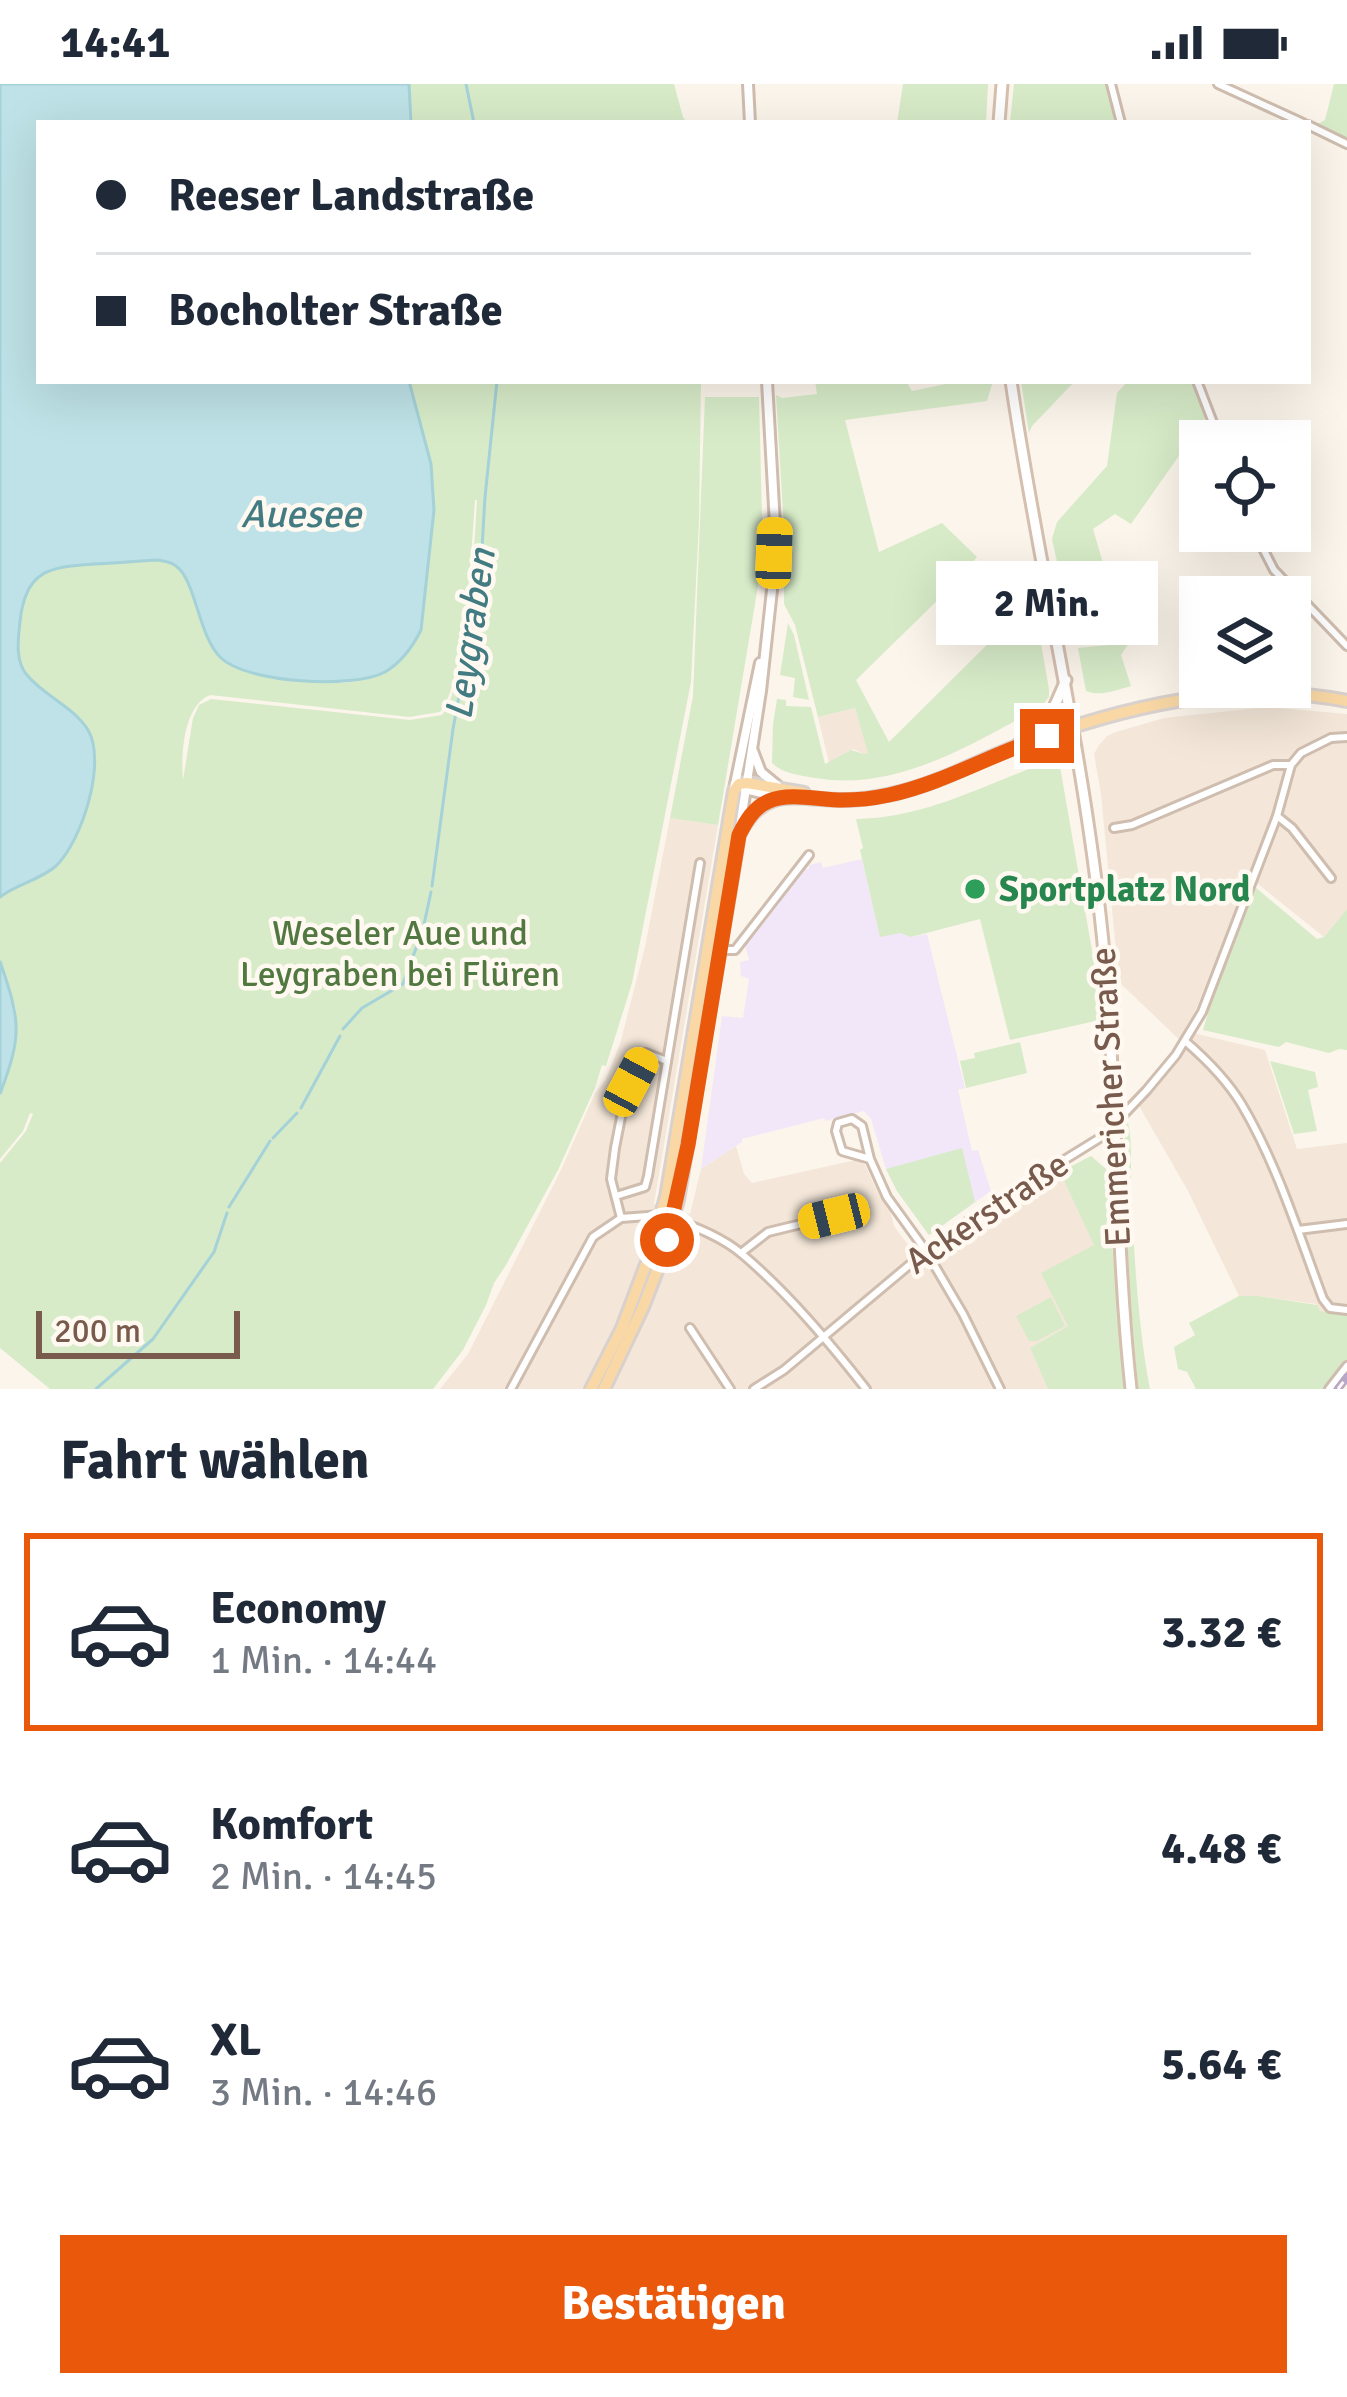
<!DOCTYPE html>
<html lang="de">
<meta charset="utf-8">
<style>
body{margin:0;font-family:Signika,sans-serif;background:#f6f6f7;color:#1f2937;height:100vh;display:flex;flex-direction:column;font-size:45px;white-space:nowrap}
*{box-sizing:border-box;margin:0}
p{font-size:39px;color:#747a83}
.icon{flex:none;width:66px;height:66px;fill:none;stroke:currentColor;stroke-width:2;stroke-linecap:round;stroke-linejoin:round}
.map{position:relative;height:1305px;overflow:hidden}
.side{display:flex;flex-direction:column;background:#fff;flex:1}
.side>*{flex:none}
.banner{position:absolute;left:36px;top:36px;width:1275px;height:264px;border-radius:0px;box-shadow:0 12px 48px #0002;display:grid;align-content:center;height:264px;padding:0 60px;background:#fff}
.controls{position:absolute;left:1179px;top:336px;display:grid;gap:24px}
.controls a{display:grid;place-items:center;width:132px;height:132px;border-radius:0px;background:#fff;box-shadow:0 12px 48px #0002;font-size:60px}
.scale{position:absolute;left:36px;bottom:30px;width:204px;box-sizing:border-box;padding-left:12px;border:6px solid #785b4d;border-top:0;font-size:33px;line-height:42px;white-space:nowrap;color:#785b4d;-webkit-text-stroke:9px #fff9f1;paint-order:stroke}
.end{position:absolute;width:54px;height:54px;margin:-27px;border:15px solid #ea580c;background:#fff;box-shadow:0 0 0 6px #fff}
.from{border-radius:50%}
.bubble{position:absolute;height:84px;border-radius:0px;background:#fff;box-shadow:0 12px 48px #0002;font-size:39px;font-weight:700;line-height:84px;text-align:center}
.car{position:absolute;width:36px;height:72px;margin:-36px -18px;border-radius:15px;box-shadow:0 0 9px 3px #0007;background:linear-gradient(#f5c518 24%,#345 0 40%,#f5c518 0 76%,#345 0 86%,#f5c518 0)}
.banner b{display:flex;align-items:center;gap:42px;height:114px;font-size:45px}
.banner b+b{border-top:3px solid #e0e1e3}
.banner i{width:30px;height:30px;background:#1f2937}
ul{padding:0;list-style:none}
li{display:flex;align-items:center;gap:36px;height:198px;margin:0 24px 18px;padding:0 36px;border:6px solid transparent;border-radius:0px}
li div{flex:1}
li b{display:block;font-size:45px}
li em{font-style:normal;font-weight:700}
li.on{border-color:#ea580c}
li>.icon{width:108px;height:108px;stroke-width:1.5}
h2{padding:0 60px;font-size:54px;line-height:144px}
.primary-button{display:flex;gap:24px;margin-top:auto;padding:24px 60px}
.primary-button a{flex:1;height:138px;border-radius:0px;background:#ea580c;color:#fff;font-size:48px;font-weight:700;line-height:138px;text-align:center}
.status{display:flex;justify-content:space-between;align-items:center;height:84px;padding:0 60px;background:#fff;direction:ltr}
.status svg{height:33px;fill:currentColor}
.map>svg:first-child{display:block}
.residential{fill:#f4e7d9}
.education{fill:#f2e7f9}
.green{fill:#d7ebc8;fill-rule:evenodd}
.water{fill:#bee2e7;stroke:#a5d1d8;stroke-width:3}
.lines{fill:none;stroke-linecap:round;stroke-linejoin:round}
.stream{stroke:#a5d1d8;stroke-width:3}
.minor-casing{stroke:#cfbdaf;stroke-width:12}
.tertiary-casing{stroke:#cfbdaf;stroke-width:14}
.secondary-casing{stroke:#d5bfaf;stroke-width:15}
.primary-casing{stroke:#d9d1cd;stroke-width:16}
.minor{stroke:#fff;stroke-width:6}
.tertiary{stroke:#fff;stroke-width:8}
.secondary{stroke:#fff;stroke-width:9}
.primary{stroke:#f9d8a5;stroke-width:10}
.rail-casing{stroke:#b8a7c8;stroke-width:8}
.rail{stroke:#fff9f1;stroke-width:3;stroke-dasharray:9;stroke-linecap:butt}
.route{stroke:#ea580c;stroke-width:15}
.leisure-dot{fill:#2e9e5b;stroke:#fff9f1;stroke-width:4.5}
.labels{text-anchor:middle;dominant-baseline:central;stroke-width:9;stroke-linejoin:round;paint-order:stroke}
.leisure-label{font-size:36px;font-weight:bold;fill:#27864d;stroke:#fff9f1;text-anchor:start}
.park-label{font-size:36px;fill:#527841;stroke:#fff9f1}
.street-label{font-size:36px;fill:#785b4d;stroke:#fff9f1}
.water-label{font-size:39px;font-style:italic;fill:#437b83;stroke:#fff9f1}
</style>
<div class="status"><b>14:41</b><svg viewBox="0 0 49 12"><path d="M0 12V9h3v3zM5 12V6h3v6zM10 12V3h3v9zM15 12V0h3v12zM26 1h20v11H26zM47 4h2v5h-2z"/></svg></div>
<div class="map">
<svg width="1347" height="1305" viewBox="0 0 1347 1305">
<rect width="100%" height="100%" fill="#fcf5eb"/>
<!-- residential -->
<g class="residential">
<polygon points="1268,623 1347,630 1347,825 1324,853 1248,792 1195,928 1186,942 1197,950 1265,966 1297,1065 1347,1059 1347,1230 1320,1227 1316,1220 1258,1212 1239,1212 1188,1107 1138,1020 1187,963 1119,898 1101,710 1094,670 1099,661 1107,652 1116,648 1164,634"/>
<polygon points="855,624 869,669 864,670 853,665 829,679 818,633"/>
<polygon points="670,734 718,741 654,1120 690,1130 701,1085 736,1062 744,1090 752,1099 856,1076 865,1081 879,1111 890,1126 894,1142 911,1165 933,1169 1060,1088 1095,1161 1068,1242 1030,1264 1048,1305 440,1305 468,1270 561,1086 595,1009 606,995 620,960 645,863"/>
</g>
<!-- education -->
<polygon class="education" points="862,775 880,852 900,848 911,853 927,850 965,1004 958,1006 972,1067 978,1066 991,1107 929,1151 897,1107 886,1085 871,1035 864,1027 825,1037 824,1034 742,1055 742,1058 701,1085 722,932 743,934 749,895 741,892 740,878 749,876 744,858 804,785 809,785 809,781 821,778 823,784"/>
<!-- green -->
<g class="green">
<polygon points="409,0 674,0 683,33 687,39 411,39"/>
<polygon points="903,0 988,0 986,39 897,39"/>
<polygon points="1014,0 1107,0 1117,39 1010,39"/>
<polygon points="1334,0 1347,0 1347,65 1308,46 1308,39 1292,39 1240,14 1245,7 1316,41 1325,36"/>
<path d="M409 297H701L699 438 691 598 632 899 606 982 602 981 595 1004 558 1086 506 1181 494 1199 486 1221 463 1266 433 1305H50L0 1264V1079L26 1047 33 1030 30 1029 23 1047 0 1075V1010L11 979 16 925 0 877V813L57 781 74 757 85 727 94 690 96 668 76 632 24 589 18 571 19 548 27 505 39 491 54 483 158 476C163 477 172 478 176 481 191 492 201 545 215 565 221 573 227 579 236 583 256 591 336 604 355 597 367 593 409 555 421 545L434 426 431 380ZM475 416H477C474 470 471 523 459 577 455 596 454 616 442 631L410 636 211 615 199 621 193 634 183 696C181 671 183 622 210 611L409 633 440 628C465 601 472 457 475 416Z"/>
<path d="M815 297H906L912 307 960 297H993L987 317 845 336 879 468 942 439 977 473 946 508 856 596 889 658 1033 515 1049 605V613L1041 623C971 660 897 708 815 694 799 691 783 690 772 679L773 640 777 615 786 616V622L811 623 825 680 851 666 864 670 868 669 855 624 818 633 795 541 784 520V446L776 311 782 314 817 310Z"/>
<polygon points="1021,297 1075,297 1032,342 1029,349"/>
<polygon points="1128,297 1194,297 1207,332 1131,440 1115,430 1093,445 1108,496 1081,510 1074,496 1059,487 1052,455 1057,438 1107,382 1117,309"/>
<polygon points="705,313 759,313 763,472 718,741 670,734 693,612"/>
<polygon points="788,539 794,551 809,616 793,613 795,594 780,591"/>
<path d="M1129 559 1121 571 1131 602C1117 606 1100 613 1086 607L1078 564Z"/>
<path d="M1059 677 1093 872 1100 936 1010 956 980 835 911 853 900 849 880 853 860 766 863 764 856 735C925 734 984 701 1047 678Z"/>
<polygon points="1255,803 1317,855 1324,853 1347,825 1347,966 1339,965 1329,969 1286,958 1279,963 1203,946 1214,909"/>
<polygon points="1020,958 1027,989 966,1004 960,977 975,974 974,969"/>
<polygon points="1270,977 1315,988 1318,1003 1308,1006 1317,1047 1294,1050"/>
<path d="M1124 1038 1128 1039C1133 1059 1130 1092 1131 1115 1135 1179 1138 1242 1150 1305H1138L1128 1188Z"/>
<polygon points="962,1064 975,1118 929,1151 897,1107 886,1085"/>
<polygon points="1091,1072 1106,1085 1124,1305 1048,1305 1030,1264 1068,1242 1041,1189 1094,1161 1060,1088"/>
<polygon points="1239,1212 1258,1212 1317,1221 1320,1227 1347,1230 1347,1279 1326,1305 1196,1305 1187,1288 1178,1285 1174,1263 1195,1251 1189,1239"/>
<polygon points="1051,1213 1065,1242 1037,1257 1029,1257 1016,1232"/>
</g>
<!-- water -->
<g class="water">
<path d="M0 0H409L411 39H39V297H409L431 380 434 426 421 546C413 562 402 578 385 588 354 605 247 599 221 574 198 552 196 496 176 482 172 478 163 477 158 476 137 477 116 479 94 480 49 483 25 486 20 538 18 555 15 578 27 591 44 612 73 622 88 646 107 678 82 757 56 782 40 796 17 800 0 813Z"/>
<path d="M0 877C20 937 23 949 0 1010Z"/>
</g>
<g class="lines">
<!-- stream -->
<g class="stream">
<polyline points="466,0 474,39"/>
<polyline points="432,802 453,645 480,498 485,413 497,297"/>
<polyline points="343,945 362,924 403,900 423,845 431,808"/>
<polyline points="301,1024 340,952"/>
<polyline points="273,1054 297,1029"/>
<polyline points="229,1123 270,1057"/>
<polyline points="96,1305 153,1255 214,1168 227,1129"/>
</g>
<defs>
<g id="minor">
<polyline points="1111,0 1121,39"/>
<polyline points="1218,0 1303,39"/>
<polyline points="1308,41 1347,60"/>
<polyline points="1197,297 1220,357"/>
<polyline points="1254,447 1274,486 1347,562"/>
<polyline points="1277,732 1292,744 1331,794"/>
<polyline points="1114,744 1132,741 1273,681 1290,681"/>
<polyline points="720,866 735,866 809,771"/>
<path d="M1185 957C1207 976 1227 996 1242 1021 1277 1080 1299 1151 1323 1215L1330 1224 1347 1226"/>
<polyline points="870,1075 842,1067 836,1047 838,1039 852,1035 862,1042 870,1075 887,1113 926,1167 963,1230 1000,1305"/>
<polyline points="616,1112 645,1103 648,1092 700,779"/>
<polyline points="621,1134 611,1095 615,1064 624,1018 646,969 667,977"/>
<path d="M674 1135C698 1144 723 1154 742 1170 788 1209 829 1258 866 1305"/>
<polyline points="1298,1146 1347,1140"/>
<polyline points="741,1169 768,1148 834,1132"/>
<polyline points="690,1244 730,1305"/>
<polyline points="511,1305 593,1153 621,1134 661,1131"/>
<polyline points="754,1305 784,1286 926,1167 990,1122 1103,1052 1146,1007 1176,971 1202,928 1277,732 1291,681 1301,669 1331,654 1347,653"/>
<polyline points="1329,1305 1347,1282"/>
</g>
<g id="tertiary">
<polyline points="748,0 750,39"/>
<polyline points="753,667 761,688 778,702"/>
<polyline points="734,705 760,579"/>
<polyline points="745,705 777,713"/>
<polyline points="740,743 761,607 773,497 775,441 767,297"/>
</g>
<g id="secondary">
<polyline points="999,39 1002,0"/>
<path d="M1011 297C1037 475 1080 650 1100 830 1118 988 1114 1147 1131 1305"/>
<polyline points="1016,662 1051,630 1066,596"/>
</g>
<g id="primary">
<polyline points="591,1305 622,1244 647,1178 666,1113 734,707 739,700 747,699 804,709"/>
<path d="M604 1305 643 1223 660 1179 678 1116 739 751C765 697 801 718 850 716 868 715 886 712 904 707 943 697 978 677 1015 663 1121 623 1233 595 1347 617"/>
</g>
</defs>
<!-- minor casing -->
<use href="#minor" class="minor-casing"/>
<!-- tertiary casing -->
<use href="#tertiary" class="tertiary-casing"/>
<!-- secondary casing -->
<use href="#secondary" class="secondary-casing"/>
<!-- primary casing -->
<use href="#primary" class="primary-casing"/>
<!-- minor -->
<use href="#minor" class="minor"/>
<!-- tertiary -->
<use href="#tertiary" class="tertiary"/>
<!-- secondary -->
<use href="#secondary" class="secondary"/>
<!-- primary -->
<use href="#primary" class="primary"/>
<defs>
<polyline id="rail" points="1338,1305 1347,1293"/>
</defs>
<!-- rail casing -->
<use href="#rail" class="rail-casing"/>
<!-- rail -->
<use href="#rail" class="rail"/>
</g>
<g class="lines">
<!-- route -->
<path class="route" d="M667 1156 688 1061 739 751C746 737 754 723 769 717 790 708 820 716 843 716 858 716 875 714 889 711 944 699 994 669 1047 652"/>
</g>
<!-- markers -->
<circle class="leisure-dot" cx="975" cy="805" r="12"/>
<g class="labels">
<!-- leisure labels -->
<g class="leisure-label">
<text x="999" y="805">Sportplatz Nord</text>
</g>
<!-- park labels -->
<g class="park-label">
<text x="400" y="849">Weseler Aue und<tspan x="400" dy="41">Leygraben bei Flüren</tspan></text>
</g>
<!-- street labels -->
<g class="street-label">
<text transform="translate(1111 1013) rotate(-93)">Emmericher Straße</text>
<text transform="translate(987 1129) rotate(-34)">Ackerstraße</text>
</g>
<!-- water labels -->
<g class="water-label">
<text x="301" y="430">Auesee</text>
<text transform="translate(470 550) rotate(-82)">Leygraben</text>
</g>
</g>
</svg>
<div class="controls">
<a><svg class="icon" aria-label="locate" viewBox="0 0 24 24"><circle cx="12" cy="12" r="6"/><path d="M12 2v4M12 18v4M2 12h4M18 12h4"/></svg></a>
<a><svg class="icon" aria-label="layers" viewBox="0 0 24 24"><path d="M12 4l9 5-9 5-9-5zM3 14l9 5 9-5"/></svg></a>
</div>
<div class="scale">200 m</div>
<i class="end from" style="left:667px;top:1156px"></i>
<i class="end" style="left:1047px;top:652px"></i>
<div class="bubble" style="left:936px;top:477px;width:222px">2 Min.</div>
<i class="car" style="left:774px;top:469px;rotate:2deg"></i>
<i class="car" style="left:631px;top:998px;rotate:28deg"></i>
<i class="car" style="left:834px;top:1132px;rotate:256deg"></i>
<div class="banner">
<b><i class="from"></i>Reeser Landstraße</b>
<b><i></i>Bocholter Straße</b>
</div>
</div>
<section class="side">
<h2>Fahrt wählen</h2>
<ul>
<li class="on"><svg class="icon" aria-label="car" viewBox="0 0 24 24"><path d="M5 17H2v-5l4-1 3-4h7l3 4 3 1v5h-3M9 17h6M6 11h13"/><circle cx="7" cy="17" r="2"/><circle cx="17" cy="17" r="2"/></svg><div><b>Economy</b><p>1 Min. · 14:44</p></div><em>3.32 €</em></li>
<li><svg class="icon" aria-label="car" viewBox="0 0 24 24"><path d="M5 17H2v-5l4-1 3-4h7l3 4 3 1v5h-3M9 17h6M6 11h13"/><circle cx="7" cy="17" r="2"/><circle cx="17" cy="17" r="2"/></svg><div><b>Komfort</b><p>2 Min. · 14:45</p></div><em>4.48 €</em></li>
<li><svg class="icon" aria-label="car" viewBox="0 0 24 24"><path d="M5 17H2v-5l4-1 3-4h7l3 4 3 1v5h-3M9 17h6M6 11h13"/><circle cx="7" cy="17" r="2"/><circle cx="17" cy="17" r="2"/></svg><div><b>XL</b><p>3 Min. · 14:46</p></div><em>5.64 €</em></li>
</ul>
<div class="primary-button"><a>Bestätigen</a></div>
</section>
